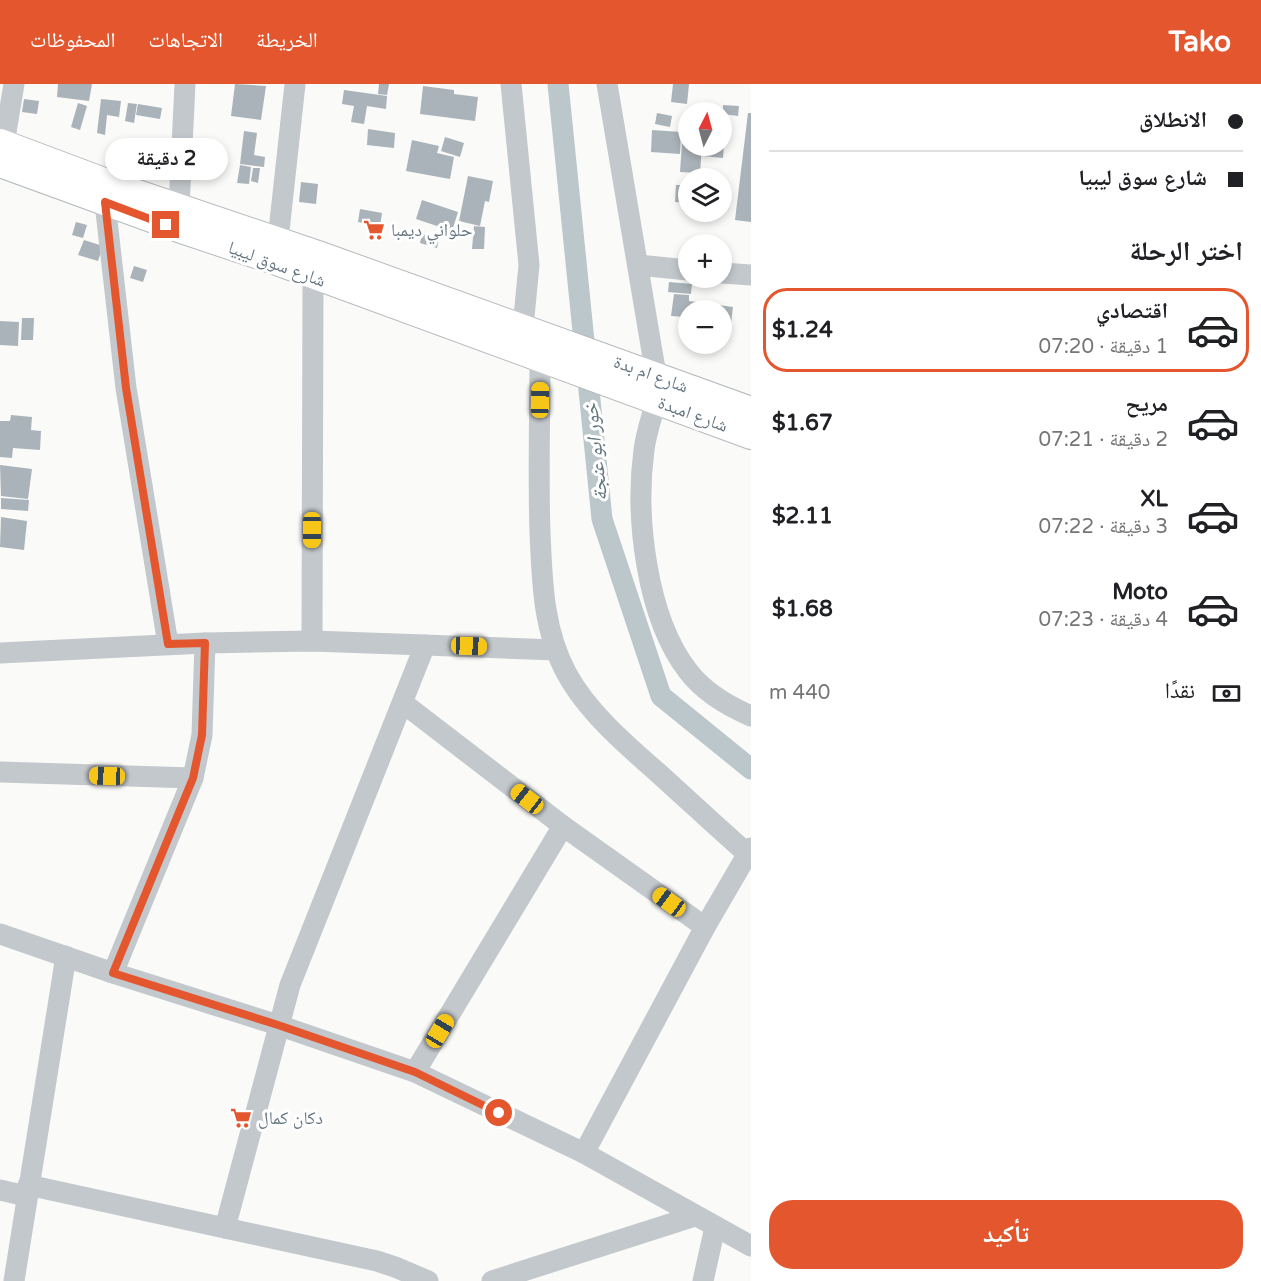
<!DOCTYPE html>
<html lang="ar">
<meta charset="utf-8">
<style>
body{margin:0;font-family:"Varela Round","Noto Naskh Arabic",sans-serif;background:#f6f6f6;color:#202124;direction:rtl;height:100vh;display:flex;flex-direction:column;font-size:22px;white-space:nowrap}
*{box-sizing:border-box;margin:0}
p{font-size:20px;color:#757577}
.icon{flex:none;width:33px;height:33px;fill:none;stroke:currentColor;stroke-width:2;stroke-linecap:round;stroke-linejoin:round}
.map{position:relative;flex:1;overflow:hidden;direction:ltr}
.panel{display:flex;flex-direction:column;background:#fff;width:510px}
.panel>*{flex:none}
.hud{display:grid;align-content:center;height:132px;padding:0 18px;background:#fff}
.needle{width:39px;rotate:6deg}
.tools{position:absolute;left:678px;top:18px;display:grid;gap:12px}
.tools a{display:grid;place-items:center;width:54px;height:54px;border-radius:50%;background:#fff;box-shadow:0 3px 9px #0003;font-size:30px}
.end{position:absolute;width:27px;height:27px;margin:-14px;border:8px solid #e4572e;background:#fff;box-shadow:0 0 0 3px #fff}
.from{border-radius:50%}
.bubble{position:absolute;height:42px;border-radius:21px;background:#fff;box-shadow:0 3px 9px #0003;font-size:20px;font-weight:700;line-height:42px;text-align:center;direction:rtl}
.car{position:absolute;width:18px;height:36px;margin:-18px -9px;border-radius:8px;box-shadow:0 0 4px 2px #0007;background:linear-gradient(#f5c518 24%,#345 0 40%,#f5c518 0 76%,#345 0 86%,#f5c518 0)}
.hud b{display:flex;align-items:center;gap:21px;height:57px;font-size:22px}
.hud b+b{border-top:2px solid #e0e0e0}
.hud i{width:15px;height:15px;background:#202124}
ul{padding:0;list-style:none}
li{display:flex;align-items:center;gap:18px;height:84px;margin:0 12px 9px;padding:0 6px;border:3px solid transparent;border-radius:24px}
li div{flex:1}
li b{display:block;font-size:22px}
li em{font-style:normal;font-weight:700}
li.current{border-color:#e4572e}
li>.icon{width:54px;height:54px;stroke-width:1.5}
h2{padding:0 18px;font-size:27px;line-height:72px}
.pay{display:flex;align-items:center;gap:15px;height:66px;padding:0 18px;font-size:22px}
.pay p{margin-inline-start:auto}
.action{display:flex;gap:12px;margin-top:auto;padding:12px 18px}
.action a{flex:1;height:69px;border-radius:24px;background:#e4572e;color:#fff;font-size:24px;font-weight:700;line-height:69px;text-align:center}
header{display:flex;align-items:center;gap:36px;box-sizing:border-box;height:84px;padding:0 30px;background:#e4572e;color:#fff}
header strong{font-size:28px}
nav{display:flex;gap:33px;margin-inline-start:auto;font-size:21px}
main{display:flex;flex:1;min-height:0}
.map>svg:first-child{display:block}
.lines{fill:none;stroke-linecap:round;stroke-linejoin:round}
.canal{stroke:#bbc7cb;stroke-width:21}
.building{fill:#aab3b9}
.major-casing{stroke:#b5babe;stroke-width:28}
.minor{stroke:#c3c8cc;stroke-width:21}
.major{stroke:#fff;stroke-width:26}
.route{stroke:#e4572e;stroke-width:8}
.labels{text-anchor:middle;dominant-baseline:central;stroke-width:6;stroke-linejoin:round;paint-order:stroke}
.poi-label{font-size:18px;fill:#657683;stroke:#fff;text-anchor:start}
.street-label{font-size:18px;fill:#657683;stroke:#fff}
.water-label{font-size:20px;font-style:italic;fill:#60757c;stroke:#fff}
</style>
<header>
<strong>Tako</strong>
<nav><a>الخريطة</a><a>الاتجاهات</a><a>المحفوظات</a></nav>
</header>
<main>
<section class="panel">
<div class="hud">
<b><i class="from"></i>الانطلاق</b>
<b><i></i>شارع سوق ليبيا</b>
</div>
<h2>اختر الرحلة</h2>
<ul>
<li class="current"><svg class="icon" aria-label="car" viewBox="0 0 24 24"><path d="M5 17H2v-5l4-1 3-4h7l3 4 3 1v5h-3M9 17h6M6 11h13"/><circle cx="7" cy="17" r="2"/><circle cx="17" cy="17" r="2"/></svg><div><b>اقتصادي</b><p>1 دقيقة · 07:20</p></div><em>$1.24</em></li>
<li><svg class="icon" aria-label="car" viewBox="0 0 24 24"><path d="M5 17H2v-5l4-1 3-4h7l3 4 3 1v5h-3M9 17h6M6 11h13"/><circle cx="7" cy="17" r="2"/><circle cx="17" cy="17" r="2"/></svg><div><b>مريح</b><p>2 دقيقة · 07:21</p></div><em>$1.67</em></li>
<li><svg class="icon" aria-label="car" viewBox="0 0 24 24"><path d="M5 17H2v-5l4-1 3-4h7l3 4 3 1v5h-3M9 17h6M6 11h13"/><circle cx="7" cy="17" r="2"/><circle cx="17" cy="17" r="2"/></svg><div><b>XL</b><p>3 دقيقة · 07:22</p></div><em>$2.11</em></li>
<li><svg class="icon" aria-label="car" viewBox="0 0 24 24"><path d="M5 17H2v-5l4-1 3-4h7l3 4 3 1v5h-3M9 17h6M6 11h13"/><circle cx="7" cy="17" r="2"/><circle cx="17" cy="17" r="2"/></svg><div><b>Moto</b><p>4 دقيقة · 07:23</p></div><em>$1.68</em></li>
</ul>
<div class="pay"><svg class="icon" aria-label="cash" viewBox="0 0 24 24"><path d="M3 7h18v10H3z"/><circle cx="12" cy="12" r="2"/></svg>نقدًا<p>440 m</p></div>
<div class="action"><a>تأكيد</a></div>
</section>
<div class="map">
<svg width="751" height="1197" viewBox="0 0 751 1197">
<rect width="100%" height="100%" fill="#fafaf8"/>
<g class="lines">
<!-- canal -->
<polyline class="canal" points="558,0 602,435 661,612 751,685"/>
</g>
<!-- building -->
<g class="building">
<polygon points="58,0 92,0 89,17 57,13"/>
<polygon points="235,0 266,2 261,36 231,32"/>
<polygon points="379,0 389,0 387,11 378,10"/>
<polygon points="673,0 689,0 687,20 671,18"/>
<polygon points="423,2 454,6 454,10 478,13 475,37 420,30"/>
<polygon points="344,6 387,12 386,25 367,22 364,40 351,38 354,22 342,20"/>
<polygon points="24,15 39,17 37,30 22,28"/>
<polygon points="101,15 121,17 119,33 107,31 105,51 97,49"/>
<polygon points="78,19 87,22 80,46 71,43"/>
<polygon points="128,19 137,20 134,39 125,37"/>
<polygon points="138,20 162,24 160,35 136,31"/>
<polygon points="723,21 739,22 738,32 723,30"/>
<polygon points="657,29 672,32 670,43 655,40"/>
<polygon points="748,29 751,29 751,138 735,136"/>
<polygon points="684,30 688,30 688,62 702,62 700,89 680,88"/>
<polygon points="368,45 395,49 394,64 367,61"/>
<polygon points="652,46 681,48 680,70 651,68"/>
<polygon points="244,47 257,49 254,71 265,73 264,83 240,80"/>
<polygon points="445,53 464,59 460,73 441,67"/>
<polygon points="412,56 439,62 437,69 454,73 450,95 406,87"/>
<polygon points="724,61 723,74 703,72 705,62"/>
<polygon points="240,81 251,83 249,100 237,99"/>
<polygon points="253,84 260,84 258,99 251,97"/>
<polygon points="468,92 493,97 489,118 485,117 480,142 459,137"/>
<polygon points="301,98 318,100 316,120 299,118"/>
<polygon points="676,101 688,101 688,119 675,118"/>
<polygon points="422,116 458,128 452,147 416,135"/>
<polygon points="360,125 382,129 380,142 358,138"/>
<polygon points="76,138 87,141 83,154 72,151"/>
<polygon points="474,142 485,143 484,165 472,165"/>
<polygon points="422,150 439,155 437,164 420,159"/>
<polygon points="84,156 103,162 98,177 78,171"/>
<polygon points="134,182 147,186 143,198 130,194"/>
<polygon points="669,198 692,200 691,210 668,208"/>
<polygon points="674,210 689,211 689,217 733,223 730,247 722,246 722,226 688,226 688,242 684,241 685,233 671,232"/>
<polygon points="22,234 34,234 33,256 21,256"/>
<polygon points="0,237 19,238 18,262 0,261"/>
<polygon points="11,331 32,333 31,346 41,347 40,366 13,364 12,374 0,373 0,337 10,337"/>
<polygon points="0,381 32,385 28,415 1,412"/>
<polygon points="1,414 29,416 28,427 1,425"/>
<polygon points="1,433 27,437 24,466 0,463"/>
</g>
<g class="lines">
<defs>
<g id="major">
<polyline points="0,58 120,103 321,171 751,326"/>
<polyline points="0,80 187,148 274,177 751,352"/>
</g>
</defs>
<!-- major casing -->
<use href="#major" class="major-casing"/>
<!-- minor -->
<g class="minor">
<polyline points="511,0 529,181 523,243"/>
<polyline points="607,0 656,291"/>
<polyline points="4,60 14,0"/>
<polyline points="105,119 126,304 168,560"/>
<polyline points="179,123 185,0"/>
<polyline points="278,156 295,0"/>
<polyline points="638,181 688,186"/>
<polyline points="722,189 751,191"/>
<path d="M540 275C540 332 538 390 540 448 542 496 543 547 567 590 587 627 625 660 656 687 688 716 719 745 751 773"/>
<path d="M656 317C652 333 646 349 644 366 635 432 646 533 688 587 703 607 728 622 751 632"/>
<polyline points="312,557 313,193"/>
<polyline points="425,561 556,566"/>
<polyline points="0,569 205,559 312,557 425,561 290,901 225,1144"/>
<polyline points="403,619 563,742 705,843"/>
<polyline points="0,688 193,694"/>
<polyline points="0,850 113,889 278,941 415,988 584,1069 751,1162"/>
<polyline points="113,889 193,694 202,651 205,559"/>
<polyline points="415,988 563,742"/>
<polyline points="584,1069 705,843 751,764"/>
<polyline points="28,1101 377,1177 395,1183 428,1197"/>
<polyline points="0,1106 26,1112"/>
<polyline points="14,1197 66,872"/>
<polyline points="492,1197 695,1132"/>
<polyline points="703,1197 715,1143"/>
</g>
<!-- major -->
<use href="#major" class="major"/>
</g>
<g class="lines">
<!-- route -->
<polyline class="route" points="166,141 105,118 126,304 168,560 205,559 202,651 193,694 113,889 278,941 415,988 499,1029"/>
</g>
<!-- icons -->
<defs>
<symbol id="supermarket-bare" viewBox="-9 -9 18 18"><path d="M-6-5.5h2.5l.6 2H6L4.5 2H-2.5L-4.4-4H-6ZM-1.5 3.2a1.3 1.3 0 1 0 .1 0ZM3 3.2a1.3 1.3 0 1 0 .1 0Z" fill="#e4572e" stroke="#fff" stroke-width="2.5" paint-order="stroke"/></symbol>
</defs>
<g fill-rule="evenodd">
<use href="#supermarket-bare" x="359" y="131" width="30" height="30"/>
<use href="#supermarket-bare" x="226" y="1019" width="30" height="30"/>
</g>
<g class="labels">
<!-- poi labels -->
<g class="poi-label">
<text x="391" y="146">حلواني ديمبا</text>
<text x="258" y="1034">دكان كمال</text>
</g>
<!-- street labels -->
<g class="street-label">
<text transform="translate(277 180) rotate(20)">شارع سوق ليبيا</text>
<text transform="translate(651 290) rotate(20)">شارع ام بدة</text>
<text transform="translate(693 330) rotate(20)">شارع امبدة</text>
</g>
<!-- water labels -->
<g class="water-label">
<text transform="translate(596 368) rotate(-96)">خور ابو عنجة</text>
</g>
</g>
</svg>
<div class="tools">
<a><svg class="needle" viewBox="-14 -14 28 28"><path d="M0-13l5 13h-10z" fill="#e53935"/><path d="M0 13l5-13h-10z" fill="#757577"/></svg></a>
<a><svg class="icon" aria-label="layers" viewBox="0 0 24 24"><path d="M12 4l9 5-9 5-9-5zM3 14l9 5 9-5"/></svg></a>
<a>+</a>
<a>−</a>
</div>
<i class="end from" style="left:499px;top:1029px"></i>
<i class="end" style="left:166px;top:141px"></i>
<div class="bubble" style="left:105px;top:54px;width:123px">2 دقيقة</div>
<i class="car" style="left:540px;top:316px;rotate:1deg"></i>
<i class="car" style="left:312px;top:446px;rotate:180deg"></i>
<i class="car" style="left:469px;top:562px;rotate:92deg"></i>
<i class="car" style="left:107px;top:692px;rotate:272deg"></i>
<i class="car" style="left:527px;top:715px;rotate:308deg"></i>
<i class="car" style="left:669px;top:818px;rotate:306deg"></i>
<i class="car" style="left:440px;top:947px;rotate:31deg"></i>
</div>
</main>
